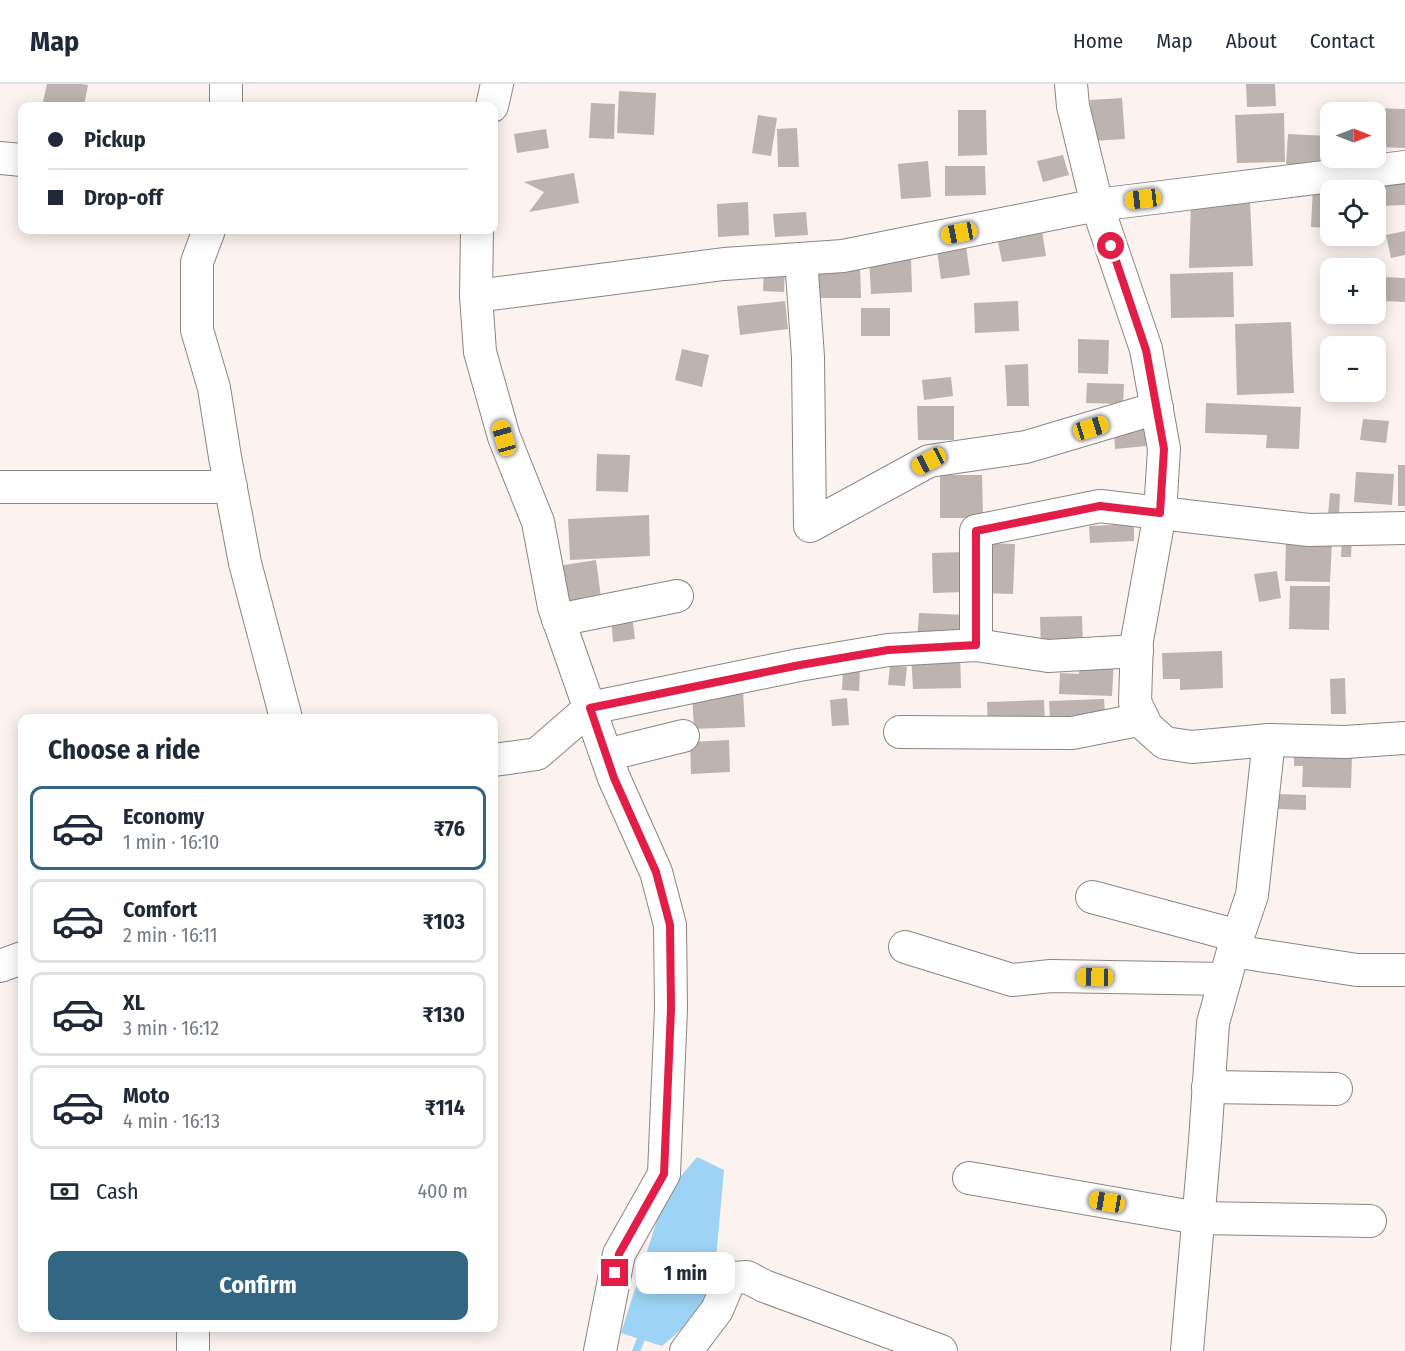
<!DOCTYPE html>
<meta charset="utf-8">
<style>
body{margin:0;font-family:"Fira Sans Condensed",sans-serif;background:#f6f6f7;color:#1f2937;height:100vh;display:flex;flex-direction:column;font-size:22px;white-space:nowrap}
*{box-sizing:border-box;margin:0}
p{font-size:20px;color:#747a83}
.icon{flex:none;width:33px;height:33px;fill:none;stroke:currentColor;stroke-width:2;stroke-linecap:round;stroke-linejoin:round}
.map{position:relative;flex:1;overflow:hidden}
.side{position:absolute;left:18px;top:630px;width:480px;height:618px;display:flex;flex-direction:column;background:#fff;border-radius:12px;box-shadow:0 3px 15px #0003}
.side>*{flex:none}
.guide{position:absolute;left:18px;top:18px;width:480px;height:132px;border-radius:12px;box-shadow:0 3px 15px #0003;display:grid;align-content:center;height:132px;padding:0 30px;background:#fff}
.needle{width:39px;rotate:90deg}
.tools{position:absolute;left:1320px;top:18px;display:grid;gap:12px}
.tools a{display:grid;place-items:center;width:66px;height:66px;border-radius:12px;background:#fff;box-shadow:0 3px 15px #0003;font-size:30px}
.end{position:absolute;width:27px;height:27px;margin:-14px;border:8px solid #e11d48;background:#fff;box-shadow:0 0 0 3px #fff}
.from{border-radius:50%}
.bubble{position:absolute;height:42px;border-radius:12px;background:#fff;box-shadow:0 3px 15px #0003;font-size:20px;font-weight:700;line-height:42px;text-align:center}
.car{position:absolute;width:18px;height:36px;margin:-18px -9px;border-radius:8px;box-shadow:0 0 4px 2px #0007;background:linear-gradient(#f5c518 24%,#345 0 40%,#f5c518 0 76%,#345 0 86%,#f5c518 0)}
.guide b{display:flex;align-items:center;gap:21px;height:57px;font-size:22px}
.guide b+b{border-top:2px solid #e0e1e3}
.guide i{width:15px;height:15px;background:#1f2937}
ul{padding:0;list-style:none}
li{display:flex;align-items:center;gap:18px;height:84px;margin:0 12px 9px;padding:0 18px;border:3px solid #e0e1e3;border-radius:12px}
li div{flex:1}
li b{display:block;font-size:22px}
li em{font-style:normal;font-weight:700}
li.active{border-color:#326682}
li>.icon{width:54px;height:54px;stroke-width:1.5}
h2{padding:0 30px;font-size:27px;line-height:72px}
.pay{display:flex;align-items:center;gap:15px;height:66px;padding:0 30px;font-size:22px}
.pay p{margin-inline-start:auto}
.action{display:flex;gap:12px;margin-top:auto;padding:12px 30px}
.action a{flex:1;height:69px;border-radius:12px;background:#326682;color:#fff;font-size:24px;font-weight:700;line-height:69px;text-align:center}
header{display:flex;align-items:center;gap:36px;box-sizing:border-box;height:84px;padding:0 30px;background:#fff;border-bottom:2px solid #e0e1e3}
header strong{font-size:28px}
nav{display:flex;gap:33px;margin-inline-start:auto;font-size:21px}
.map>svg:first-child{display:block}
.water{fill:#9dd4f5}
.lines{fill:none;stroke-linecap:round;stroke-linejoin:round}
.stream{stroke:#9dd4f5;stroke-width:8}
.building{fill:#bdb4b1}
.minor-casing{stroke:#8d8481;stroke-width:34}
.minor{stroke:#fff;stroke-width:32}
.route{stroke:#e11d48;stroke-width:8}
</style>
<header>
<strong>Map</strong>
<nav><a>Home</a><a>Map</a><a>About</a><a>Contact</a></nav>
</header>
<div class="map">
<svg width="1405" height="1267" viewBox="0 0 1405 1267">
<rect width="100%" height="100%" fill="#fcf2ef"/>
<!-- water -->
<polygon class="water" points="697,1073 724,1086 712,1219 662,1262 621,1249 665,1111"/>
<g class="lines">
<!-- stream -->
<polyline class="stream" points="636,1267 644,1248"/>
</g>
<!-- building -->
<g class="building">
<polygon points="47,0 81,0 88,1 84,22 42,22"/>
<polygon points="1246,0 1275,0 1276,22 1247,23"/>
<polygon points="619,7 656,9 654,51 617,49"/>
<polygon points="1122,14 1125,55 1093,57 1090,16"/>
<polygon points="591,19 615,20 614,55 589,54"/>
<polygon points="1372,24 1405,25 1405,64 1376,63 1376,28 1372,28"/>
<polygon points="958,26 986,26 987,71 958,72"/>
<polygon points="1284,29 1285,78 1237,79 1235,31"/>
<polygon points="758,31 777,34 771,72 752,69"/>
<polygon points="797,44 799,83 778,83 777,45"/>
<polygon points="546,45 549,64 517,69 514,50"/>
<polygon points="1288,50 1328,52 1326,83 1286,80"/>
<polygon points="1063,71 1069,91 1043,98 1037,77"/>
<polygon points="928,77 931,113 901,115 898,80"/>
<polygon points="945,82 985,82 986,111 945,112"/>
<polygon points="574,89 579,119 529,128 544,108 524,98"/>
<polygon points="1405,91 1405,121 1380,122 1378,92"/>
<polygon points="1313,102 1330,106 1330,144 1311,143"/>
<polygon points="748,118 749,151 718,153 717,120"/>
<polygon points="1191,118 1250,118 1253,182 1189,184"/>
<polygon points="806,128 808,151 775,153 773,130"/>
<polygon points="1042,147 1046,172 1002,178 997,153"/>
<polygon points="1405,147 1405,171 1391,174 1386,151"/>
<polygon points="965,154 970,191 941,195 936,159"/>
<polygon points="911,173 912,208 871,210 869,175"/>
<polygon points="860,180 861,214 811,214 810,181"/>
<polygon points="764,182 785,182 784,208 763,207"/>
<polygon points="1233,188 1234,233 1171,234 1170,190"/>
<polygon points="1383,193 1405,194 1405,218 1383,217"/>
<polygon points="785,217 788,245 740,251 737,222"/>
<polygon points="1018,217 1019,247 975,249 974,219"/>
<rect x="861" y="224" width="29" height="28"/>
<polygon points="1291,238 1294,309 1237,311 1235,240"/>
<polygon points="1078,255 1109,256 1108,290 1078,289"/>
<polygon points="682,265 709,271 702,303 675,296"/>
<polygon points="1028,280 1029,322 1007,322 1005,281"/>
<polygon points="951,293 953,312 924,316 922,296"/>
<polygon points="1087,299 1124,300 1123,320 1086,319"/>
<polygon points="1206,319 1301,323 1299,365 1266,364 1267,351 1205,349"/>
<polygon points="917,322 954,322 954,356 918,356"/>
<polygon points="1363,335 1389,337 1386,359 1360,356"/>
<polygon points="1145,342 1146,362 1115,365 1114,344"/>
<polygon points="597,370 630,371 628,408 596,407"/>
<rect x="1398" y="381" width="7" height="41"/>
<polygon points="1356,388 1394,390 1392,421 1354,418"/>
<polygon points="940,391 982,391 983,434 940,434"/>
<polygon points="1330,409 1340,410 1339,430 1328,430"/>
<polygon points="649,431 650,472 570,476 568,435"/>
<polygon points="1134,440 1134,457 1090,459 1089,442"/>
<polygon points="1342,452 1352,453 1351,473 1341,473"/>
<polygon points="1286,456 1332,457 1330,498 1285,497"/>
<polygon points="978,459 1015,460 1013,510 977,509"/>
<polygon points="964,468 965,508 933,509 932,469"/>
<polygon points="596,476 601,513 563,518 558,482"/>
<polygon points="1277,487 1281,514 1259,518 1254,490"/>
<polygon points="1290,502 1330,502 1329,546 1289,545"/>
<polygon points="919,529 966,531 965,560 917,558"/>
<polygon points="632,531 635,555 613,558 611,534"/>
<polygon points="1082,532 1083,563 1041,564 1040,533"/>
<polygon points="1222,567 1223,604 1180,606 1180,595 1163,595 1162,569"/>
<polygon points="960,568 961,604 913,605 911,570"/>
<polygon points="1080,573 1114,574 1112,612 1059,610 1060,589 1079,590"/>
<polygon points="890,581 907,583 905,602 888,601"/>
<polygon points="843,586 860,586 859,607 842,606"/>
<polygon points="1345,594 1346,630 1331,630 1330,595"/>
<polygon points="743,607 745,643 694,645 692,610"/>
<polygon points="847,614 849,641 832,642 830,616"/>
<polygon points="1104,615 1105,630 1050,633 1049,617"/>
<polygon points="1044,616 1045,643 988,645 987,618"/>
<polygon points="729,656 730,688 691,690 690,658"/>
<polygon points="1294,669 1352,672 1351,704 1302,703 1303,682 1294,682"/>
<polygon points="1279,710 1306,711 1306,726 1278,725"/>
</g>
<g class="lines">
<defs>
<g id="minor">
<polyline points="226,0 226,22"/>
<polyline points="492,22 497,0"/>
<polyline points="0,74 22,76"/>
<polyline points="209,146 197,178 197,246 214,304 225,373 245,479 286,634"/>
<polyline points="477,146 476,212 480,268 504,353 538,438 554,523 614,694 656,788 670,841 671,925 664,1090 619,1170 600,1267"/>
<polyline points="801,175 808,273 810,442 929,377 1026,363 1157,324"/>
<polyline points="476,212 724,180 843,172 1097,121 1405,83"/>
<polyline points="0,403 231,403"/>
<polyline points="1405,444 1309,446 1160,429 1137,556 1135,618 1147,643 1165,659 1192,663 1269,656 1345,658 1405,654"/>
<polyline points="558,536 677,512"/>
<polyline points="976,561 976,447 1100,422 1160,429 1164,365 1146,265 1097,121 1073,22 1071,0"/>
<polyline points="900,648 1072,649 1143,635"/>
<polyline points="606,671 683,652"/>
<polyline points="494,676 537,670 590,624 799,581 888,566 976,561 1048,572 1137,567"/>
<polyline points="1092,813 1238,852"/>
<polyline points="905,863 1012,896 1051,892 1225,895"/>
<polyline points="1233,867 1357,886 1405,886"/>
<polyline points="0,882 22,874"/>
<polyline points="1208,1003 1336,1005"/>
<polyline points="969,1094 1198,1134 1370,1137"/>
<polyline points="193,1267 193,1244"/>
<polyline points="686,1267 717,1226 728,1200 734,1194 747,1193 764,1202 941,1267"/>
<polyline points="1187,1267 1205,1057 1213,939 1233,867 1252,811 1269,656"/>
</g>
</defs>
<!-- minor casing -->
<use href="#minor" class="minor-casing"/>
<!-- minor -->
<use href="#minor" class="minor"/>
</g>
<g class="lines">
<!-- route -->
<polyline class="route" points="615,1189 619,1170 664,1090 671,925 670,841 656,788 614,694 590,624 800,581 888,566 976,561 976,447 1100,422 1160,429 1164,365 1146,266 1111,162"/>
</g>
</svg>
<div class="tools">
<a><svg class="needle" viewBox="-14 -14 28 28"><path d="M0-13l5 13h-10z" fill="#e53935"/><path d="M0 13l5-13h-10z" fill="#747a83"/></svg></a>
<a><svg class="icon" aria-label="locate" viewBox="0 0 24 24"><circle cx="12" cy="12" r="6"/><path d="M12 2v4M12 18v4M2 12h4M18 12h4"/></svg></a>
<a>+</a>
<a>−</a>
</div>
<i class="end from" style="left:1111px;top:162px"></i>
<i class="end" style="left:615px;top:1189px"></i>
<div class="bubble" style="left:636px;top:1168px;width:99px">1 min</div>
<i class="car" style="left:1143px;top:115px;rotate:263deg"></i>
<i class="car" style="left:959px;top:149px;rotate:259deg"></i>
<i class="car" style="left:1091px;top:344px;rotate:73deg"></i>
<i class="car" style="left:504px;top:354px;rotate:344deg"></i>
<i class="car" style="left:929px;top:377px;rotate:242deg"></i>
<i class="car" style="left:1095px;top:893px;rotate:271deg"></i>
<i class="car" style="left:1107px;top:1118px;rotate:280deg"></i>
<div class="guide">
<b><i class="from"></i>Pickup</b>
<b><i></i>Drop-off</b>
</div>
<section class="side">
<h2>Choose a ride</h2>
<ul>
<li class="active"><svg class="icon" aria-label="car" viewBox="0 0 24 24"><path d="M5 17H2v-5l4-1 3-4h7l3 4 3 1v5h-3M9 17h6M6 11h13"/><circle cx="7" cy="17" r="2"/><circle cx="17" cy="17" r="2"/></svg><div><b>Economy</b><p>1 min · 16:10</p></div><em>₹76</em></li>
<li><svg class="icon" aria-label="car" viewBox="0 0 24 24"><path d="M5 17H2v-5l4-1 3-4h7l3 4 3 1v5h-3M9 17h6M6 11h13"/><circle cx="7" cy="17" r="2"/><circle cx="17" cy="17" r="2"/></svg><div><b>Comfort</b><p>2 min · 16:11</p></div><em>₹103</em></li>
<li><svg class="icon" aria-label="car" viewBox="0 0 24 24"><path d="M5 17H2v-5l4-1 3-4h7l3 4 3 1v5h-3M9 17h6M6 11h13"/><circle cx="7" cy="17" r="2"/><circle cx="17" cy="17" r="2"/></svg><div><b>XL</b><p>3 min · 16:12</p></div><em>₹130</em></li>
<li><svg class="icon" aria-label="car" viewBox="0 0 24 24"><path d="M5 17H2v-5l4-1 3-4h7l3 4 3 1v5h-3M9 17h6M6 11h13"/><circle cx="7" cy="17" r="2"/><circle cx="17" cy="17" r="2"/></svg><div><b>Moto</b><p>4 min · 16:13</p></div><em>₹114</em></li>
</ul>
<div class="pay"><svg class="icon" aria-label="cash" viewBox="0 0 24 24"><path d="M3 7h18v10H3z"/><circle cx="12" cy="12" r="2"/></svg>Cash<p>400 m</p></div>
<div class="action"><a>Confirm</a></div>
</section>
</div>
